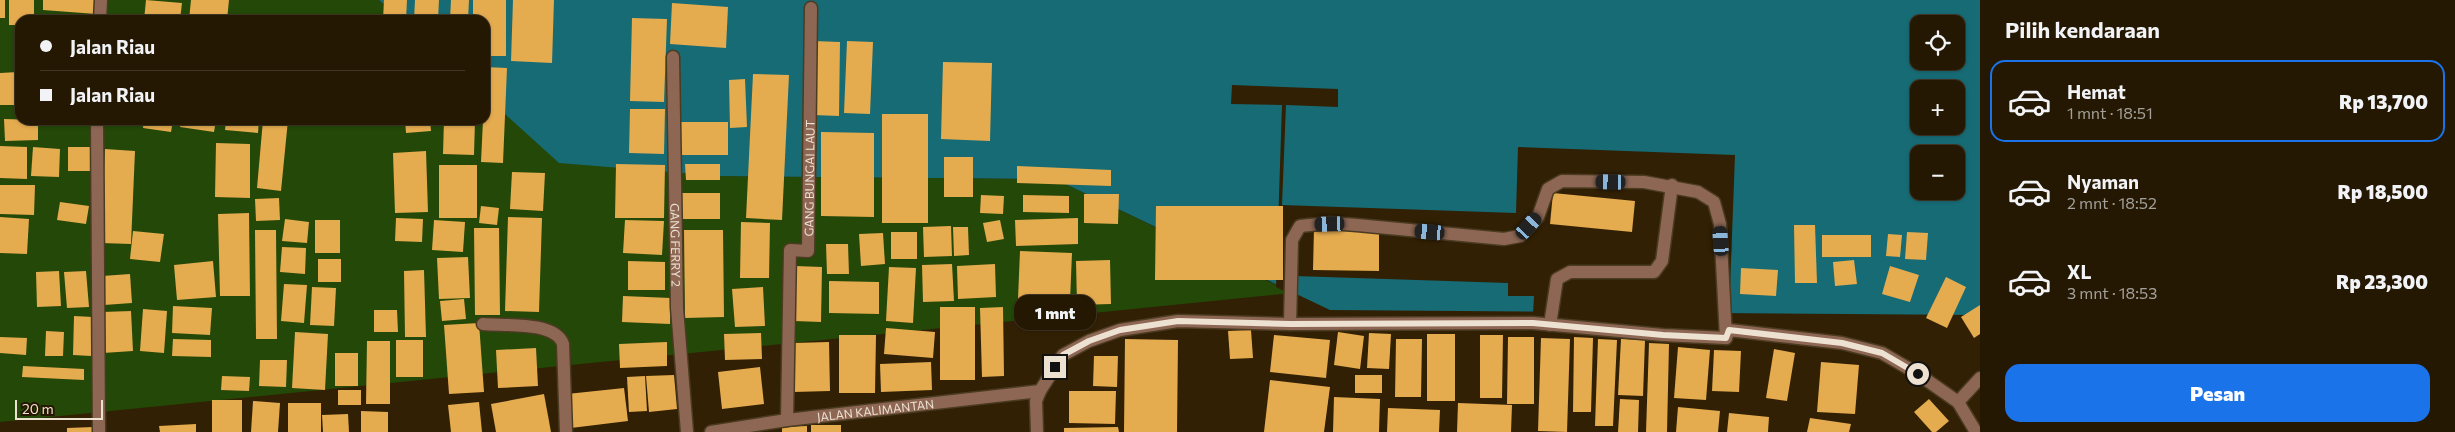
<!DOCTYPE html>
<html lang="id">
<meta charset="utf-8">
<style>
body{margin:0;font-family:Commissioner,sans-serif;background:#312512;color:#f1f3f6;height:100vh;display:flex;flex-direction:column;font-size:19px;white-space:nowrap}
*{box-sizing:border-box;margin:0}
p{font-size:16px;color:#a3a09a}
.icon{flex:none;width:28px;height:28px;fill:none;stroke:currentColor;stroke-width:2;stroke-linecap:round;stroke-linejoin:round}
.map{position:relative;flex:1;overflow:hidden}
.panel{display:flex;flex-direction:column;background:#251803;width:475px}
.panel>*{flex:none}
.banner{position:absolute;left:15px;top:15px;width:475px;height:110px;border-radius:15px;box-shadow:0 1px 4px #0004,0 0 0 1px #423725;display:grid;align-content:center;height:110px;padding:0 25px;background:#251803}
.fabs{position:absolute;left:1910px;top:15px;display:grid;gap:10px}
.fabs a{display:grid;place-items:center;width:55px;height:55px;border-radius:10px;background:#251803;box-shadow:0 1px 4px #0004,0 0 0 1px #423725;font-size:25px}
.scale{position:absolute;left:15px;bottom:12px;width:88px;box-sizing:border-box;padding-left:5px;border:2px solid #ede1d1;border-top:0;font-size:14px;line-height:18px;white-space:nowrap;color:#ede1d1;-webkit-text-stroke:4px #271700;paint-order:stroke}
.end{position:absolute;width:22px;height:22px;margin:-11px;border:6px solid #ede1d1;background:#111;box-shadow:0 0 0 2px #111}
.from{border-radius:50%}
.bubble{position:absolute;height:35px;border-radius:15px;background:#251803;box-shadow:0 1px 4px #0004,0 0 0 1px #423725;font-size:16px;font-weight:800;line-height:35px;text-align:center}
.car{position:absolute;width:15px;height:30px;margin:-15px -8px;border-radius:6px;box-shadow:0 0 4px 1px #0007;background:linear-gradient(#222 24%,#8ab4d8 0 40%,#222 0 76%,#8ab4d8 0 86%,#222 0)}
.banner b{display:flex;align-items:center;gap:18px;height:48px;font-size:19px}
.banner b+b{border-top:1px solid #423725}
.banner i{width:12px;height:12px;background:#f1f3f6}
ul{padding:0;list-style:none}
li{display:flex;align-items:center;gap:15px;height:82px;margin:0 10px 8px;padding:0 15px;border:2px solid transparent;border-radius:15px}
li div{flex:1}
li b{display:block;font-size:19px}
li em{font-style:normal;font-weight:800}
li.selected{border-color:#1a73e8}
li>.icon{width:45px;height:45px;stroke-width:1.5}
h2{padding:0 25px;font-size:22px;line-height:60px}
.action{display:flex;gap:10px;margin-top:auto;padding:10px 25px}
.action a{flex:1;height:58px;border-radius:15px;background:#1a73e8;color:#fff;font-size:20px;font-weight:800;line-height:58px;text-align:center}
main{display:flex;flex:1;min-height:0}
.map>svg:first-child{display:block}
.green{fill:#234807}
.water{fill:#176b75;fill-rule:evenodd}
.pier{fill:#312004}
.building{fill:#e5ab4f}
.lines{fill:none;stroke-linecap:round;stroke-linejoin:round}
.minor-casing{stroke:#4b3b21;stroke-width:15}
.minor{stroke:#8d6754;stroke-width:12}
.route{stroke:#ede1d1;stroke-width:6}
.labels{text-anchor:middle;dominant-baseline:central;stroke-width:5;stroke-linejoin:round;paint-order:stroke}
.street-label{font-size:12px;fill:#ede1d1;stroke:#271700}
</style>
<main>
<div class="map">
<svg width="1980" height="432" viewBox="0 0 1980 432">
<rect width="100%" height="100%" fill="#312004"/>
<!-- green -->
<polygon class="green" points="0,0 379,0 401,20 20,20 20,120 485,120 485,96 720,176 1055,179 1293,293 0,422"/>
<!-- water -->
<path class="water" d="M379 0H1980V315L1330 310 1055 179 720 176 559 163 485 96V20H401ZM1919 24H1956V61H1919ZM1919 89H1956V126H1919ZM1919 154H1956V191H1919Z"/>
<!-- pier -->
<polygon class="pier" points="1232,85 1338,89 1338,107 1286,105 1282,205 1516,213 1518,147 1735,155 1729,316 1533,314 1534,296 1508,296 1508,283 1295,276 1294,296 1276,287 1282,105 1231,104"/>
<!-- building -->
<g class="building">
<rect x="0" y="0" width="5" height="18"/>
<polygon points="9,0 34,0 34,20 20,20 20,25 9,25"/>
<polygon points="43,0 97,0 96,14 43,10"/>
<polygon points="146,0 182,3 180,20 144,20"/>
<polygon points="191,0 229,0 227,20 189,20"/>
<polygon points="384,0 407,0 406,20 383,20"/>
<polygon points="415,0 439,0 438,20 414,20"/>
<polygon points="451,0 469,0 468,20 450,20"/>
<polygon points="473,0 506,0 506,56 485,56 485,20 473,20"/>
<polygon points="513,0 554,0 552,63 511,61"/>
<polygon points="672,3 728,7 726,48 670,44"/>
<polygon points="632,18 667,19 664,102 630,101"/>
<polygon points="814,41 840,42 839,116 813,115"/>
<polygon points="847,41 873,42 870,114 844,113"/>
<polygon points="943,62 992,63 990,141 941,139"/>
<polygon points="485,67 507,68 503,163 481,162 483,120 485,120"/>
<polygon points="18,72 18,105 0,105 0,73"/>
<polygon points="753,74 789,75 782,220 746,218"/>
<polygon points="745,79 747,127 730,128 729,80"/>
<polygon points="630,109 665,109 664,154 629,153"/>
<rect x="882" y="114" width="46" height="109"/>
<polygon points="4,119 38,120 38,140 5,141"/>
<polygon points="144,120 173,120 171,132 143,128"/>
<polygon points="182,120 216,120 214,132 180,127"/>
<polygon points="226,120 259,120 258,133 225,130"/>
<polygon points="263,120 288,120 281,191 257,188"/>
<polygon points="405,120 430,120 431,131 406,133"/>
<polygon points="444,120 475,120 474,155 443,154"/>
<rect x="678" y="122" width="50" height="33"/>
<polygon points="821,132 874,133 874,217 821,216"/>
<polygon points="216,143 250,144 250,198 215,197"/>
<polygon points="0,146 27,147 27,179 0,178"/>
<polygon points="33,147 60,149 59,177 31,176"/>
<rect x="68" y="147" width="26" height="24"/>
<polygon points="105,149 135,151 131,244 101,243"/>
<polygon points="426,151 428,212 395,213 393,153"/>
<rect x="944" y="157" width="29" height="40"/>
<polygon points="616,164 665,165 664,218 615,218"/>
<polygon points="685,164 720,164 720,180 686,180"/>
<rect x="439" y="165" width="38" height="53"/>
<polygon points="1017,166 1111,170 1111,186 1017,183"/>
<polygon points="512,172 545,173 543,211 510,209"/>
<polygon points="0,185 35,185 34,215 0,214"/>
<rect x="677" y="193" width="43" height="26"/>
<polygon points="1553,193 1635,201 1632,232 1550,224"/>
<polygon points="1084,194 1119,194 1118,224 1084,223"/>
<polygon points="981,195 1004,196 1003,214 980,213"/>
<polygon points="1023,195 1069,196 1069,213 1023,212"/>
<polygon points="279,198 280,220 256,221 255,199"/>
<polygon points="60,202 89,206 86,224 57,220"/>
<polygon points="481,206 499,208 497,225 479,223"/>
<polygon points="1156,206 1283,206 1283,280 1155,280"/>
<polygon points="249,213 250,296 220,296 218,214"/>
<polygon points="0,217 29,219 27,254 0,253"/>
<polygon points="508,217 542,218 539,312 505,311"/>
<polygon points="396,218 423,219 422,242 395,241"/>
<polygon points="1078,218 1078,244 1016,246 1015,220"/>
<polygon points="285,219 309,222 307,243 282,241"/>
<rect x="315" y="220" width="25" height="33"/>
<polygon points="434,220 465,222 463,252 432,250"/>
<polygon points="625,220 664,221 662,255 623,253"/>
<polygon points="1000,220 1004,239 987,242 983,223"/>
<polygon points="741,222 770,223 769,278 740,278"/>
<polygon points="1794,225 1815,225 1817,283 1795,283"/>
<polygon points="951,226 952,256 924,257 923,227"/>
<polygon points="953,227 968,227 969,255 954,256"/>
<polygon points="474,228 499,228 500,315 475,315"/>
<polygon points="1314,228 1379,229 1379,271 1313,270"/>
<polygon points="255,230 276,230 277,339 256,339"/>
<polygon points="684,230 723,230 724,317 685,318"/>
<polygon points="133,231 164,234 160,262 130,259"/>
<rect x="891" y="232" width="26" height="27"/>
<polygon points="1907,232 1928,233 1926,260 1905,259"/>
<polygon points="883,233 885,264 861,266 859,234"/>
<polygon points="1888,234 1902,235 1900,257 1886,256"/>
<rect x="1822" y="235" width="49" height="22"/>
<polygon points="826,244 848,244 849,274 827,274"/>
<polygon points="282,247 306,248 305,274 280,272"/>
<polygon points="1020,251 1072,253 1070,301 1018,299"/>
<polygon points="468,257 470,298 439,299 437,258"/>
<rect x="318" y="259" width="23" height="23"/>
<polygon points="1110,260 1111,304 1077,305 1076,261"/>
<polygon points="1854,260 1857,284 1835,286 1833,262"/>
<polygon points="213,261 216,297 177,300 174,265"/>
<polygon points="628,261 665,262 665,290 628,290"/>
<polygon points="952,264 954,301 923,302 922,265"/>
<polygon points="995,264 996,297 958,299 957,266"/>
<polygon points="795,266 822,267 821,322 794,321"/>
<polygon points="1890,266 1919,275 1910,302 1882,294"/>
<polygon points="889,267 916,268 913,323 886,321"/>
<polygon points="1741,268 1778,270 1776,296 1740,294"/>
<polygon points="424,270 426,337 405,337 404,271"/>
<polygon points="59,271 61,306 37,307 36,272"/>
<polygon points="86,271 89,307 67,308 64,272"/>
<polygon points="130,274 132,303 104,305 102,276"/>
<polygon points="1946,277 1966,287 1947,328 1926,318"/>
<polygon points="829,281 879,282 879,314 829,313"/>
<polygon points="284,284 307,285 304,323 281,321"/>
<polygon points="312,287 336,288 334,326 310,325"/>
<polygon points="763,287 765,326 735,327 732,289"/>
<polygon points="623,296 671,298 670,324 622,322"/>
<polygon points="464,299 466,319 442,321 440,301"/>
<polygon points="1980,305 1980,334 1974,338 1961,317"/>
<polygon points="173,306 212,308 210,335 172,333"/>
<rect x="940" y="307" width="35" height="73"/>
<polygon points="1003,307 1004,376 982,377 980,308"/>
<polygon points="143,309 167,311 164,353 140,351"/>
<polygon points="374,310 397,310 398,332 374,332"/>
<polygon points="131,311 133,351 103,353 102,312"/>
<polygon points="74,316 93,317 91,356 73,355"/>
<polygon points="479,323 484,392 449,394 444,325"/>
<polygon points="886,328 935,332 933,358 884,354"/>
<polygon points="1251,330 1253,358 1230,359 1228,331"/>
<polygon points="46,331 64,332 63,356 45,356"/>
<polygon points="295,332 328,334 325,390 292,388"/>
<polygon points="1338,332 1364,336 1360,369 1334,365"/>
<polygon points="761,333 762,359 725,360 724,334"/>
<polygon points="1369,333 1391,334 1389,369 1367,368"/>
<rect x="1427" y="334" width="28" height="67"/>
<polygon points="839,335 876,335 875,393 839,393"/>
<polygon points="1274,335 1330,340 1326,378 1270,372"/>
<polygon points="1480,335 1503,335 1502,398 1480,398"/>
<polygon points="0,337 27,338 26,355 0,353"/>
<polygon points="1508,337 1534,337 1534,404 1507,404"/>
<polygon points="1574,337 1593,338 1591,412 1573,412"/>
<polygon points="1541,338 1570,339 1567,432 1538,431"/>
<polygon points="173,339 211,340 211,357 172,356"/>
<polygon points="1125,339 1178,340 1177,432 1124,432"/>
<polygon points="1396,339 1422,339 1421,397 1395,397"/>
<polygon points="1598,339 1617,340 1613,426 1595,426"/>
<polygon points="1621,339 1645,340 1643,396 1618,395"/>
<rect x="396" y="340" width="27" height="37"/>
<polygon points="367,341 390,341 390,404 366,404"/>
<polygon points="667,342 667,366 620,368 619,344"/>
<polygon points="829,342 830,391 793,392 793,343"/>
<polygon points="1649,343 1669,344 1667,432 1646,432"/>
<polygon points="1678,347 1710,350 1706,400 1674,398"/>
<polygon points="536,348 538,386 498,388 496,350"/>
<polygon points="1774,349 1795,353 1787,401 1766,398"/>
<polygon points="1714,350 1741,351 1739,392 1712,391"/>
<rect x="335" y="353" width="23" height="33"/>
<polygon points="1094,356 1118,356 1117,387 1093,386"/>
<polygon points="260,360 287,360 286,387 259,386"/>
<polygon points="931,362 932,390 881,392 880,364"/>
<polygon points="1821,362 1859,365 1855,414 1817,412"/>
<polygon points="23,366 84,369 84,380 22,377"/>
<polygon points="760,367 764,404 722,409 718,372"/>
<polygon points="674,375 677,409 649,412 646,376"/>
<rect x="1355" y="375" width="27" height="18"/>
<polygon points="222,376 250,377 249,391 221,390"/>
<polygon points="645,376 647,411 629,412 627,377"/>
<polygon points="1270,380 1330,387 1324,432 1264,432"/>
<polygon points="624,388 628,421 571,428 567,394"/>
<rect x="338" y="390" width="23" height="15"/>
<polygon points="1069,391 1116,391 1115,424 1069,423"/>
<polygon points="544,394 551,432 496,432 491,404"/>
<polygon points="1334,397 1380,399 1379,432 1333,432"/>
<polygon points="1620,399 1639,400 1638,432 1618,432"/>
<polygon points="1929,399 1949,421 1936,432 1932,432 1914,412"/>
<rect x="212" y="400" width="30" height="32"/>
<polygon points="253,401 280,403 278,432 251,432"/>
<polygon points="479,402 482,432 451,432 448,405"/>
<rect x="288" y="403" width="33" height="29"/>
<polygon points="1458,403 1512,405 1511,432 1457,432"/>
<polygon points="1678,407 1720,411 1718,432 1676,432"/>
<polygon points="1388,408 1440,410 1439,432 1387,432"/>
<polygon points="361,411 388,412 388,432 361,432"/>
<polygon points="1729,413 1769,417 1768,432 1727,432"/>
<polygon points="348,414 349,432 323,432 322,415"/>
<polygon points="1810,418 1851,424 1849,432 1807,432"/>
<polygon points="196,424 196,432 160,432 159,426"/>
<rect x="811" y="425" width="30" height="7"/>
<polygon points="807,426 807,432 782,432 782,427"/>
<polygon points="93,427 93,432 67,432 67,428"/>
<polygon points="1118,427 1119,432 1064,432 1064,428"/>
</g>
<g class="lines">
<defs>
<g id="minor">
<polyline points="100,20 101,0"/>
<path id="s1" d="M673 57 677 308 687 432"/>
<polyline points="97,120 99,432"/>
<path d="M483 324C505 326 555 321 563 344L566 432"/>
<polyline points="1290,324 1292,240 1300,226 1330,223 1357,225 1504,239 1520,236 1538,217 1548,189 1562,181 1644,182 1698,192 1714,202 1720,224 1726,338"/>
<polyline points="1550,325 1557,279 1570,272 1654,272 1662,261 1672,185"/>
<polyline points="1958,402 1980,378"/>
<path id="s2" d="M787 420 790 250 808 251 811 8"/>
<path id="s3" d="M711 432 787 420 1040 391"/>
<polyline points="1037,432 1036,401 1040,391 1063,355 1089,341 1120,330 1178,321 1290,324 1533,323 1663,335 1726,338 1729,330 1842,343 1882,353 1918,374 1958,402 1976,432"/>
</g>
</defs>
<!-- minor casing -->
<use href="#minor" class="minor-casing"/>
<!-- minor -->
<use href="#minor" class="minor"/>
</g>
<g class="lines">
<!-- route -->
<polyline class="route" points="1055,367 1063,355 1089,341 1120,330 1178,321 1290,324 1533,323 1663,335 1726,338 1729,330 1842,343 1882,353 1918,374"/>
</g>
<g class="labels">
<!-- street labels -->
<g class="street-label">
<text stroke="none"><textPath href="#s2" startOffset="261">GANG BUNGAI LAUT</textPath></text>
<text stroke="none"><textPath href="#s1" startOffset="188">GANG FERRY 2</textPath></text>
<text stroke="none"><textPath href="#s3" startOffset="166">JALAN KALIMANTAN</textPath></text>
</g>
</g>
</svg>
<div class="fabs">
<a><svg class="icon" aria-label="locate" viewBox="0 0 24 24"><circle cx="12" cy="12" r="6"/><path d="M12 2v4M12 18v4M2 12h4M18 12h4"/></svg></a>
<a>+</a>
<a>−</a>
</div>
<div class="scale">20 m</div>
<i class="end from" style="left:1918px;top:374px"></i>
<i class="end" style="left:1055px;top:367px"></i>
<div class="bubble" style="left:1014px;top:295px;width:82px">1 mnt</div>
<i class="car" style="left:1611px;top:182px;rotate:271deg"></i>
<i class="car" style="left:1330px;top:224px;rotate:268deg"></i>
<i class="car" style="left:1529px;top:226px;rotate:42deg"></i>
<i class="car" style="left:1430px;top:232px;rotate:275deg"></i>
<i class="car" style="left:1721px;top:241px;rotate:356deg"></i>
<div class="banner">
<b><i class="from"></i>Jalan Riau</b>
<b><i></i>Jalan Riau</b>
</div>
</div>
<section class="panel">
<h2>Pilih kendaraan</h2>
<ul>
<li class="selected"><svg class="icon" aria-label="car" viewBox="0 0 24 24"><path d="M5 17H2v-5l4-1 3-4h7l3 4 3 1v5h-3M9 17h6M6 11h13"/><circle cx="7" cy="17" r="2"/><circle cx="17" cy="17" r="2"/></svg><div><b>Hemat</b><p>1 mnt · 18:51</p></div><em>Rp 13,700</em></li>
<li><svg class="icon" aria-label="car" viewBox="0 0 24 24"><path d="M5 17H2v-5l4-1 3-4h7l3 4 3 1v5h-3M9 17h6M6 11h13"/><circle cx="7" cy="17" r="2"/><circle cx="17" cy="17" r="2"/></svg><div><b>Nyaman</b><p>2 mnt · 18:52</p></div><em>Rp 18,500</em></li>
<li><svg class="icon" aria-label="car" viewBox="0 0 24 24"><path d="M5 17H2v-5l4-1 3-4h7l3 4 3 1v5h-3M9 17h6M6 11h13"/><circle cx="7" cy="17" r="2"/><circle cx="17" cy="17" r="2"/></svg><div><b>XL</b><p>3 mnt · 18:53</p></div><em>Rp 23,300</em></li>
</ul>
<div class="action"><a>Pesan</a></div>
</section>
</main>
